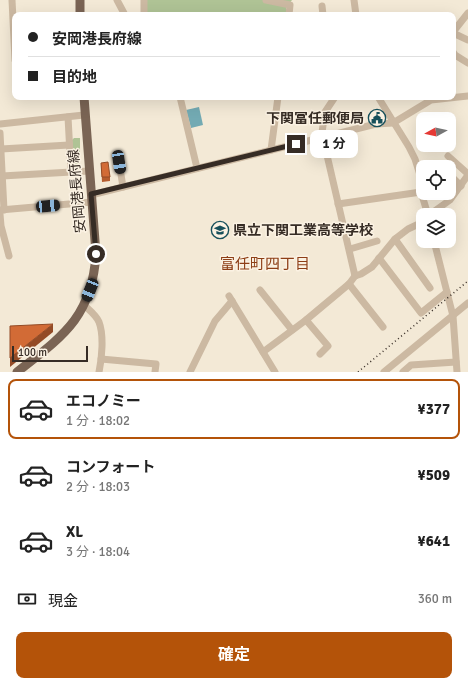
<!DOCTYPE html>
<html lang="ja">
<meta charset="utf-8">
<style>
body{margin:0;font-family:Signika,"Noto Sans JP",sans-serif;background:#f2f2f2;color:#222;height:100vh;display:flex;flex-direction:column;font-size:15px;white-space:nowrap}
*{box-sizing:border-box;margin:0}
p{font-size:13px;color:#767676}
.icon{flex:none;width:22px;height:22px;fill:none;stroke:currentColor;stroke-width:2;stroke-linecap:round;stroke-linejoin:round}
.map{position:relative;height:372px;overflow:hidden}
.side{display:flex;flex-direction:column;background:#fff;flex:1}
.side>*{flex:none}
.hud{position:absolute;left:12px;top:12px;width:444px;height:88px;border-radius:8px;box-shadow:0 4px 16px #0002;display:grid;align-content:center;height:88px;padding:0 16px;background:#fff}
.needle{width:26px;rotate:262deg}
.buttons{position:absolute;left:416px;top:112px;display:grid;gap:8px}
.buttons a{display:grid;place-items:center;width:40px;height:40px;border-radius:8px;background:#fff;box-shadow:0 4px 16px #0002;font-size:20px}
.scale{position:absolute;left:12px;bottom:10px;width:76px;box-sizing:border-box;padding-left:4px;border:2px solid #362c25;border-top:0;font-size:11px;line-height:14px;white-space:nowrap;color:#362c25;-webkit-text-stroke:3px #fbf2e3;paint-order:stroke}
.end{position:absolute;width:18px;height:18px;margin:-9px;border:5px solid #362c25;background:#fff;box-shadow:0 0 0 2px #fff}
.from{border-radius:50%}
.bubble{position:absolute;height:28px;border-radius:8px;background:#fff;box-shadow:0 4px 16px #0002;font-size:13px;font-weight:700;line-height:28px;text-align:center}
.car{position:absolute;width:12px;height:24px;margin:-12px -6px;border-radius:5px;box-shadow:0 0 3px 1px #0007;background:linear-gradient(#222 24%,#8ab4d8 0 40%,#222 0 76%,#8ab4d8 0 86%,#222 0)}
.hud b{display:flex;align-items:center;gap:14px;height:38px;font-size:15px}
.hud b+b{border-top:1px solid #e0e0e0}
.hud i{width:10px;height:10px;background:#222}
ul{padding:7px 0 0;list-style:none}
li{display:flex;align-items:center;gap:12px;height:60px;margin:0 8px 6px;padding:0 8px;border:2px solid transparent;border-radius:8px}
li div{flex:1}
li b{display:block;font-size:15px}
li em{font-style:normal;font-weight:700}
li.selected{border-color:#b45309}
li>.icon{width:36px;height:36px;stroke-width:1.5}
.pay{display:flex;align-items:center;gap:10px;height:44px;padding:0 16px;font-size:15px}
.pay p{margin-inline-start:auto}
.cta{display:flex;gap:8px;margin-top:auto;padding:8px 16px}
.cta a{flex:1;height:46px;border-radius:8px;background:#b45309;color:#fff;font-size:16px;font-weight:700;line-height:46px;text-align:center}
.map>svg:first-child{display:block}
.green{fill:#afc395}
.water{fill:#73aab3}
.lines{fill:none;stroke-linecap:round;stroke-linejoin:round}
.minor{stroke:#ccb9a2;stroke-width:7}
.major{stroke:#7a6454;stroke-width:9}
.rail{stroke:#362c25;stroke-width:1.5;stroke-dasharray:1 3;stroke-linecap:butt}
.wall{fill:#b55c2e}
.shaded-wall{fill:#934b26}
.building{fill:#d26b36;stroke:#934b26}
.route{stroke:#362c25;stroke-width:5}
.labels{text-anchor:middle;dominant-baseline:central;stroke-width:3;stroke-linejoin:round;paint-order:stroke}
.poi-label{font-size:14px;font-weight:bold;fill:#362c25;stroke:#fbf2e3;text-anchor:end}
.street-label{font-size:14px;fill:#362c25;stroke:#fbf2e3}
.neighbourhood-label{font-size:15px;fill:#8d3e16;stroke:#fbf2e3}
</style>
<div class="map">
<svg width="468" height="372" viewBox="0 0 468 372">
<rect width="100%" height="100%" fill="#f3e9d6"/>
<!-- green -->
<g class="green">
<polygon points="147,0 292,0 286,8 286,15 147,15"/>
<polygon points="74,138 80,138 80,166 75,166 73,164 72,140"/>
</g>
<!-- water -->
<polygon class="water" points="199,107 203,125 191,128 186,110"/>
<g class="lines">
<!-- minor -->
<g class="minor">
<polyline points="12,0 15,60"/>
<polyline points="117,0 125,15"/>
<polyline points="266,0 290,5 289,15"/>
<polyline points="354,0 356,15"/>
<polyline points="322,6 323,15"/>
<polyline points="144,15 144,0"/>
<polyline points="453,32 468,13"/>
<polyline points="453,33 468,40"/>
<polyline points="453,52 455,55 468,63"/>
<polyline points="180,97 197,168"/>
<polyline points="378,97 409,147 415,159 420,175 421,192 428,215"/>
<polyline points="68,117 71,172"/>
<polyline points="0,124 84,115"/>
<polyline points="0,133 4,210"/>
<polyline points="323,138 355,276"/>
<polyline points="321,139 325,112 335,97"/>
<polyline points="1,149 69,145"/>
<polyline points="271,150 278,97"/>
<polyline points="448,156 468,174"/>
<polyline points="119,162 123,187"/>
<polyline points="2,176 89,171"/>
<polyline points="452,177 461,186"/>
<polyline points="91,195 376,124 393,123 431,100 468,96"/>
<polyline points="338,204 421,192"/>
<polyline points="0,210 92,202"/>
<polyline points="0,214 1,226 9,256"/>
<polyline points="429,215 450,200 468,175"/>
<polyline points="395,239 430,288"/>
<polyline points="434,241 453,316 457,372"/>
<polyline points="350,249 377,241"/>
<polyline points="379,258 421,313 447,292"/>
<polyline points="349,284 383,327"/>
<polyline points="260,290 292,330"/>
<polyline points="229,296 275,372"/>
<path d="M84 305C89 310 96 315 99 322 104 335 102 358 99 372"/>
<polyline points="306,320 328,346 320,354"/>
<polyline points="263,352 306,320 349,284 355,276 361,274 372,267 395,239 408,229 423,222"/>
<polyline points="101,359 156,364 155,372"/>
<polyline points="190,372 215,321 232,301"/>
<polyline points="384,372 468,303"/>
<polyline points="403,372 411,365 456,362"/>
</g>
<!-- major -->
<g class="major">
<polyline points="80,15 80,0"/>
<path d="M17 372C63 336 92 317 96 254L84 97"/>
</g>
<!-- rail -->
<polyline class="rail" points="358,372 468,281"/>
</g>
<!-- wall -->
<polygon class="wall" points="101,163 110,177 110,181 102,182"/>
<!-- shaded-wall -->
<polygon class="shaded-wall" points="53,324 53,332 10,367 10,358"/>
<!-- building -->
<g class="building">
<polygon points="108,162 110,177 102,177 101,163"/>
<polygon points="53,324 10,358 10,326"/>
</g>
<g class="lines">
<!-- route -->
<polyline class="route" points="96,254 91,194 296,144"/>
</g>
<!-- icons -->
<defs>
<symbol id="civic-ring" viewBox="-11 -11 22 22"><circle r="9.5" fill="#fbf2e3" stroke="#17505b" stroke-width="1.5"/><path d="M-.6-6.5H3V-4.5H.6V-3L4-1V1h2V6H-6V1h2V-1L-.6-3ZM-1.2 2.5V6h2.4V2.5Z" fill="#17505b"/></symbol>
<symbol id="school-ring" viewBox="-11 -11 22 22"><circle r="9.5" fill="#fbf2e3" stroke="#17505b" stroke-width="1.5"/><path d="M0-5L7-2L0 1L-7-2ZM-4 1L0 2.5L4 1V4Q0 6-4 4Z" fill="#17505b"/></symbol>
</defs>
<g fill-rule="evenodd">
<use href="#civic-ring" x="367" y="108" width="20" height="20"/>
<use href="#school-ring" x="210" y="220" width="20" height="20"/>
</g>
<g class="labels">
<!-- poi labels -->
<g class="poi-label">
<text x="364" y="118">下関冨任郵便局</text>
<text x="233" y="230" text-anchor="start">県立下関工業高等学校</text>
</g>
<!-- street labels -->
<g class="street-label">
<text transform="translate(77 191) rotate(-95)">安岡港長府線</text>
</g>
<!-- neighbourhood labels -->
<g class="neighbourhood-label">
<text x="265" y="264">富任町四丁目</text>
</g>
</g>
</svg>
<div class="buttons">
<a><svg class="needle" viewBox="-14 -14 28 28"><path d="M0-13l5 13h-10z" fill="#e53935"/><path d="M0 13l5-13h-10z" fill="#767676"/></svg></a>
<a><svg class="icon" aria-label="locate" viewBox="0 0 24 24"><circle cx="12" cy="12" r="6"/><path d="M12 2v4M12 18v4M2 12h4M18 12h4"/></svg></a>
<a><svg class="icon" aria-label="layers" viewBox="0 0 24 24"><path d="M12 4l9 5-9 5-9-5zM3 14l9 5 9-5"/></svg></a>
</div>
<div class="scale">100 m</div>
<i class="end from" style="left:96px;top:254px"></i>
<i class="end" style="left:296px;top:144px"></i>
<div class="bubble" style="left:310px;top:130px;width:48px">1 分</div>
<i class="car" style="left:119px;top:162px;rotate:171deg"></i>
<i class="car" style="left:48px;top:206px;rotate:85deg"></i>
<i class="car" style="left:90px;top:290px;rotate:202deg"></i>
<div class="hud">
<b><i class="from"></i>安岡港長府線</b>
<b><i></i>目的地</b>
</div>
</div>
<section class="side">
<ul>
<li class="selected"><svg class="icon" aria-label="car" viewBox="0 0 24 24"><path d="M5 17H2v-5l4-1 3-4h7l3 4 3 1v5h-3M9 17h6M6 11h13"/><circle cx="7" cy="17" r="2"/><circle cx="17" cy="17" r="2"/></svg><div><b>エコノミー</b><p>1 分 · 18:02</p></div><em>¥377</em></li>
<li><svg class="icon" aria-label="car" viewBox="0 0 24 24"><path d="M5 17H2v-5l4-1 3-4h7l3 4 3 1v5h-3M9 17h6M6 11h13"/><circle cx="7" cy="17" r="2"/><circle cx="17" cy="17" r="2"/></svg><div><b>コンフォート</b><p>2 分 · 18:03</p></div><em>¥509</em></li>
<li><svg class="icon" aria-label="car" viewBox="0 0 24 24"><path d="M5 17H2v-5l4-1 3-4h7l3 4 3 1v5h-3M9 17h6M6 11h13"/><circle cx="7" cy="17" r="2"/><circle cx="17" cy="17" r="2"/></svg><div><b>XL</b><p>3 分 · 18:04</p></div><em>¥641</em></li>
</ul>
<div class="pay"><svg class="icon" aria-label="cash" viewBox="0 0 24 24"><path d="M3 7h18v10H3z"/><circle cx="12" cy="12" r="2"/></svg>現金<p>360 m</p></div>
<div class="cta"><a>確定</a></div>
</section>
